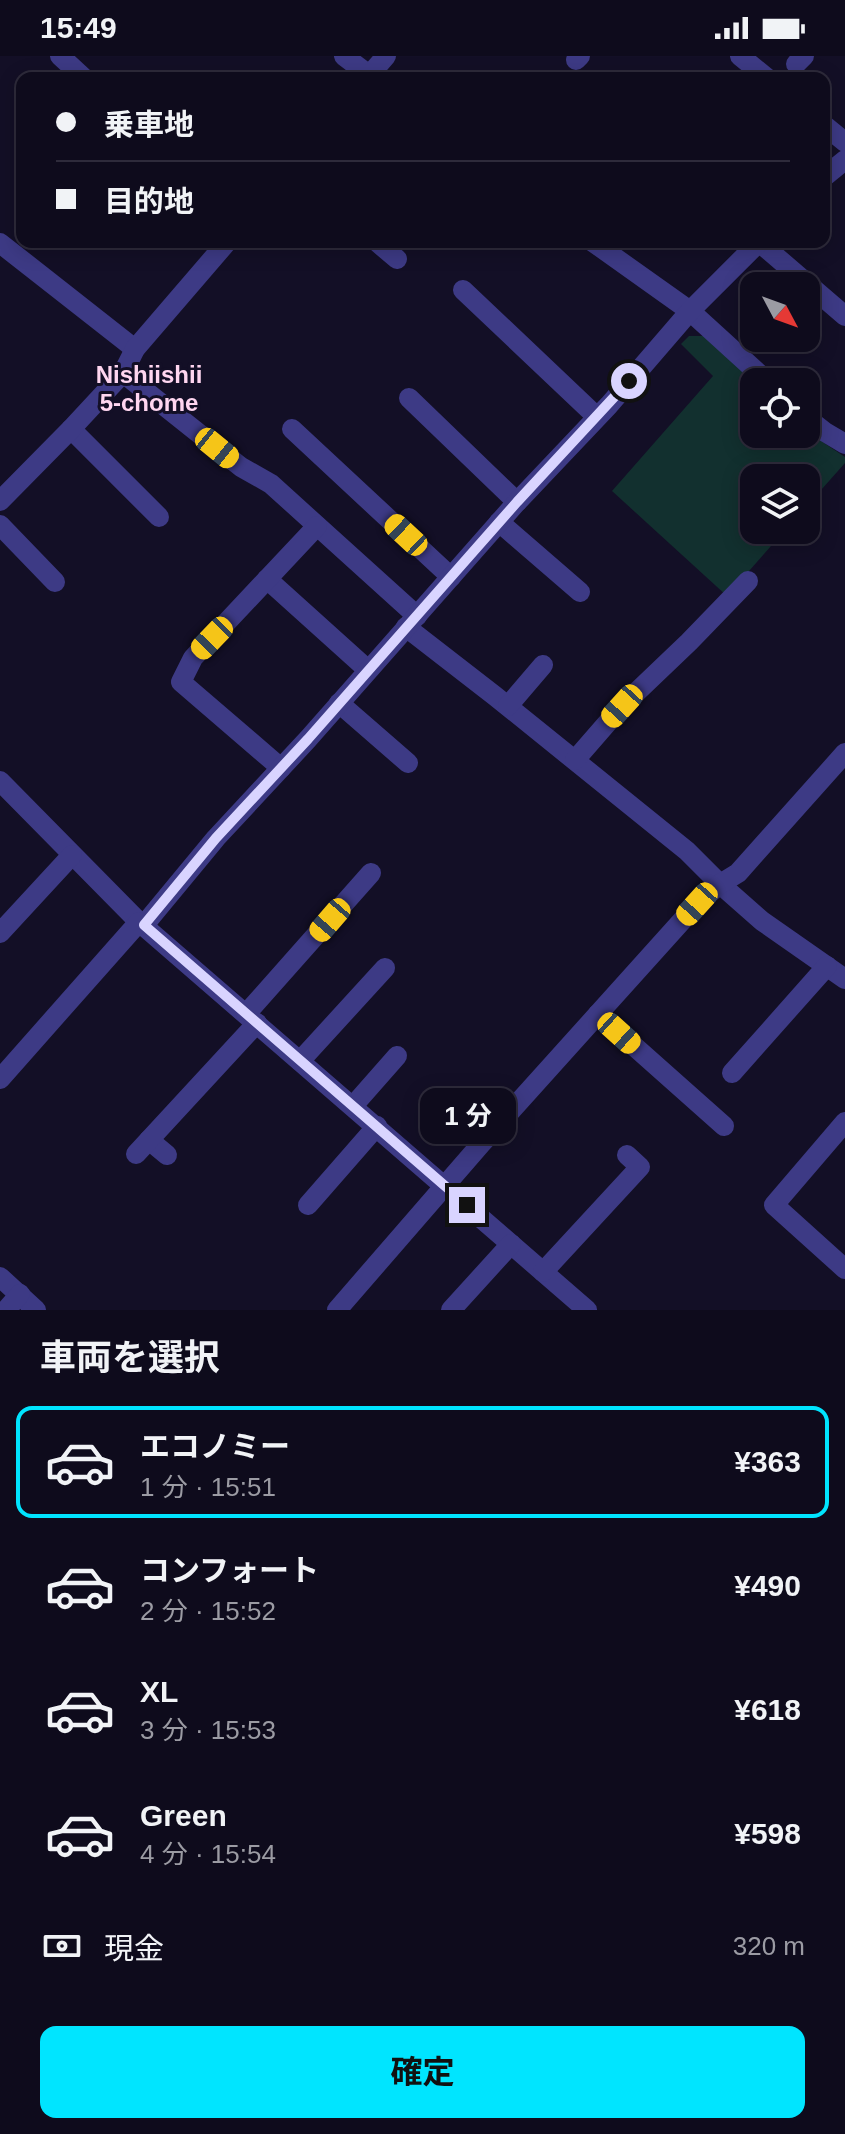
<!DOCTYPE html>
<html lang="ja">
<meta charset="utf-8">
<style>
body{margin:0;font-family:Arial,"Noto Sans JP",sans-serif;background:#171425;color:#f1f3f6;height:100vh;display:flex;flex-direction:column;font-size:30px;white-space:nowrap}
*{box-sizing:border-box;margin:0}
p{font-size:26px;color:#9b9ba3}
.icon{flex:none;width:44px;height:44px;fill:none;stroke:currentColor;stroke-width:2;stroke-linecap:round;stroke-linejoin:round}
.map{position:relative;height:1254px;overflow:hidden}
.sheet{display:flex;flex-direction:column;background:#0e0b1c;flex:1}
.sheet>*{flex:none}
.banner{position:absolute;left:16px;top:16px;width:814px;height:176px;border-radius:16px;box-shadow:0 4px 20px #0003,0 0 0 2px #2e2b3b;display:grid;align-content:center;height:176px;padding:0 40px;background:#0e0b1c}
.needle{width:52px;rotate:131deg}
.buttons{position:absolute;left:740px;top:216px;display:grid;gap:16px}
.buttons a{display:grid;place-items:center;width:80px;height:80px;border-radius:16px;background:#0e0b1c;box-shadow:0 4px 20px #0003,0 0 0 2px #2e2b3b;font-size:40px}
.end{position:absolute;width:36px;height:36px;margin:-18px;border:10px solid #d9d4ff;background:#111;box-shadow:0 0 0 4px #111}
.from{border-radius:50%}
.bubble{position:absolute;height:56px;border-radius:16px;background:#0e0b1c;box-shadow:0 4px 20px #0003,0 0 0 2px #2e2b3b;font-size:26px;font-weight:700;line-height:56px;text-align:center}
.car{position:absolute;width:24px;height:48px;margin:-24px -12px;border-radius:10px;box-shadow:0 0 6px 2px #0007;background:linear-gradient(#f5c518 24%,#345 0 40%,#f5c518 0 76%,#345 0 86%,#f5c518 0)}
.banner b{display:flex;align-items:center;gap:28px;height:76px;font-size:30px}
.banner b+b{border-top:2px solid #2e2b3b}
.banner i{width:20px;height:20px;background:#f1f3f6}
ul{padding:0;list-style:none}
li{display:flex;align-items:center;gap:24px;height:112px;margin:0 16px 12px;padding:0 24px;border:4px solid transparent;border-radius:16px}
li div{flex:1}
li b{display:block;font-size:30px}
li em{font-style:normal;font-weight:700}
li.active{border-color:#00e5ff}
li>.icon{width:72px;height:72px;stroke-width:1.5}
h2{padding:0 40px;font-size:36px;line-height:96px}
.pay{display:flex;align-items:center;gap:20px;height:88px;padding:0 40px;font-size:30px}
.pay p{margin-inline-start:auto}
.cta{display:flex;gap:16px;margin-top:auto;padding:16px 40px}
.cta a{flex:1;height:92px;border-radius:16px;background:#00e5ff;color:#111;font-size:32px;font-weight:700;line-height:92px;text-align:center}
.status{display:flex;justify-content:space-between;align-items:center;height:56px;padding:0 40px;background:#0e0b1c;direction:ltr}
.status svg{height:22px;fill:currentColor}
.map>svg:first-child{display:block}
.green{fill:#12302f}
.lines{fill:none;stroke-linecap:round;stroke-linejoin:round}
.minor{stroke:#3d3a85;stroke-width:20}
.route{stroke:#d9d4ff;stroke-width:10}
.labels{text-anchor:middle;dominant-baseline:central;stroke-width:6;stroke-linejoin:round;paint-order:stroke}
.neighbourhood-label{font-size:24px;font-weight:bold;fill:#ffd6f0;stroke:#130f26}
</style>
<div class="status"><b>15:49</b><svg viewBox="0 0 49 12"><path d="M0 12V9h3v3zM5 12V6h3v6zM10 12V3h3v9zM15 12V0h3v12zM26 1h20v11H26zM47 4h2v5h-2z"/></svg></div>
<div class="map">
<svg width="845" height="1254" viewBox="0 0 845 1254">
<rect width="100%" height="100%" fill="#130f26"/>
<!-- green -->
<polygon class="green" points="689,280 706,280 754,326 754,378 806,378 806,371 824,387 845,401 845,407 806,451 806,422 754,422 754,474 785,474 727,540 612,435 713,320 681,288"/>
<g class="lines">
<!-- minor -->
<g class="minor">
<polyline points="60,0 84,22"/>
<polyline points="344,0 373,22"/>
<polyline points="740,0 767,22"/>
<polyline points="576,4 580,0"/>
<polyline points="796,8 804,0"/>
<polyline points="367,22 386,0"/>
<polyline points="824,69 845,86"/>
<polyline points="824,121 845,104"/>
<polyline points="377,186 397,203"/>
<polyline points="593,186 690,255 768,326"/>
<polyline points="759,186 845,260"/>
<polyline points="0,187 135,293"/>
<polyline points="463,234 597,361"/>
<polyline points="123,317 241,411 271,428 417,560"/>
<polyline points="409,342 517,446"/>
<polyline points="806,361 825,376 845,388"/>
<polyline points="71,373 159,461"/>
<polyline points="292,373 451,521"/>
<polyline points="0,445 71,373 123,317 135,293 227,186"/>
<polyline points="499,466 580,536"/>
<polyline points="0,469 55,526"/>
<polyline points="267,523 368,614"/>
<polyline points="406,571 495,640 687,795 720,828 762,865 845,923"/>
<polyline points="339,647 408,707"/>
<polyline points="508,650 543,609"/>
<polyline points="575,704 622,650 689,586 748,525"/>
<polyline points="281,712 181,626 193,602 317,470"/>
<polyline points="0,725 139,866 587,1254"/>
<polyline points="144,869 216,782 308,683 517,446 609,349 690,255 759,186"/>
<polyline points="0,877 72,799"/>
<polyline points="246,958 371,817"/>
<polyline points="598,958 724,1070"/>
<polyline points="300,1005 385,912"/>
<polyline points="732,1017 827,910"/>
<polyline points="0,1023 139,866"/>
<polyline points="353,1050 397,1000"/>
<polyline points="845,1066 774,1149 845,1213"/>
<polyline points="149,1084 167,1099"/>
<polyline points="136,1098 257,967"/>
<polyline points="308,1149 377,1070"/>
<polyline points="543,1216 640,1111 627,1099"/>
<polyline points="0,1221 36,1254"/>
<polyline points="6,1254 20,1238"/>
<polyline points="337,1254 481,1088 697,848 720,828 738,817 845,697"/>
<polyline points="451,1254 511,1188"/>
</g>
</g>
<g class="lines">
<!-- route -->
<polyline class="route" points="467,1149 144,869 216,782 308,683 517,446 629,325"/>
</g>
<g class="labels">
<!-- neighbourhood labels -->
<g class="neighbourhood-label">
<text x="149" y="318">Nishiishii<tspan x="149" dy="28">5-chome</tspan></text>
</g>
</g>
</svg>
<div class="buttons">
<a><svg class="needle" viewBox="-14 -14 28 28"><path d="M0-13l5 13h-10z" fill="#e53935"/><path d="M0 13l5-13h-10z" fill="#9b9ba3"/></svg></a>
<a><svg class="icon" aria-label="locate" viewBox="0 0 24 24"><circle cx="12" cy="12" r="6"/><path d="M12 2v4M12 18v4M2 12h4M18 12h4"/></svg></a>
<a><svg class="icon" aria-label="layers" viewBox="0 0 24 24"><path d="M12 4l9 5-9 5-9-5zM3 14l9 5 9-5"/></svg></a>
</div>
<i class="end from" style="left:629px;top:325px"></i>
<i class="end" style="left:467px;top:1149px"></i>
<div class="bubble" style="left:420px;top:1032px;width:96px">1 分</div>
<i class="car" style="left:217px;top:392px;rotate:129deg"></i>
<i class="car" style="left:406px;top:479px;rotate:313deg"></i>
<i class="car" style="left:212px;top:582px;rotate:224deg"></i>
<i class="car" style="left:622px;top:650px;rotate:222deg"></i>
<i class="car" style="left:697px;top:848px;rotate:222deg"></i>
<i class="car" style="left:330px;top:864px;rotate:221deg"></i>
<i class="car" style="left:619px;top:977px;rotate:132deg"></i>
<div class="banner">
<b><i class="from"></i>乗車地</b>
<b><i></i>目的地</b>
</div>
</div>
<section class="sheet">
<h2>車両を選択</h2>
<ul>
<li class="active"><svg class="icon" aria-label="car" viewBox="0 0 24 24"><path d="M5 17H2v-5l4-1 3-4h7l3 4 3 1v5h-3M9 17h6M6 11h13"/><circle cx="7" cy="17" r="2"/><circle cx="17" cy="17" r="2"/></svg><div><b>エコノミー</b><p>1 分 · 15:51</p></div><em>¥363</em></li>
<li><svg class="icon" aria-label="car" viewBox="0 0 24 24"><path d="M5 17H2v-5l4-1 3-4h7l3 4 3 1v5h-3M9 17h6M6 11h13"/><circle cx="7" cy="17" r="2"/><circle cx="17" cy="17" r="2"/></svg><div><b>コンフォート</b><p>2 分 · 15:52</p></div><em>¥490</em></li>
<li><svg class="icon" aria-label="car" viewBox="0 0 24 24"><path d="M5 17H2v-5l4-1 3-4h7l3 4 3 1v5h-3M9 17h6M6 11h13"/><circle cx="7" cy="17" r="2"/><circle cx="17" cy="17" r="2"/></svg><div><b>XL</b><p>3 分 · 15:53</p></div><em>¥618</em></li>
<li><svg class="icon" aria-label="car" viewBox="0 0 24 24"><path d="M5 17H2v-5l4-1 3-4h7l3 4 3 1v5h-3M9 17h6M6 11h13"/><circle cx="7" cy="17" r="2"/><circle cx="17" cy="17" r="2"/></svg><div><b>Green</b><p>4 分 · 15:54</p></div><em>¥598</em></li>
</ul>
<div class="pay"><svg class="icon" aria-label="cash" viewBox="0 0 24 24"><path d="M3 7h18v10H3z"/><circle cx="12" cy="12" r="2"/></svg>現金<p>320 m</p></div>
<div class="cta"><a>確定</a></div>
</section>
